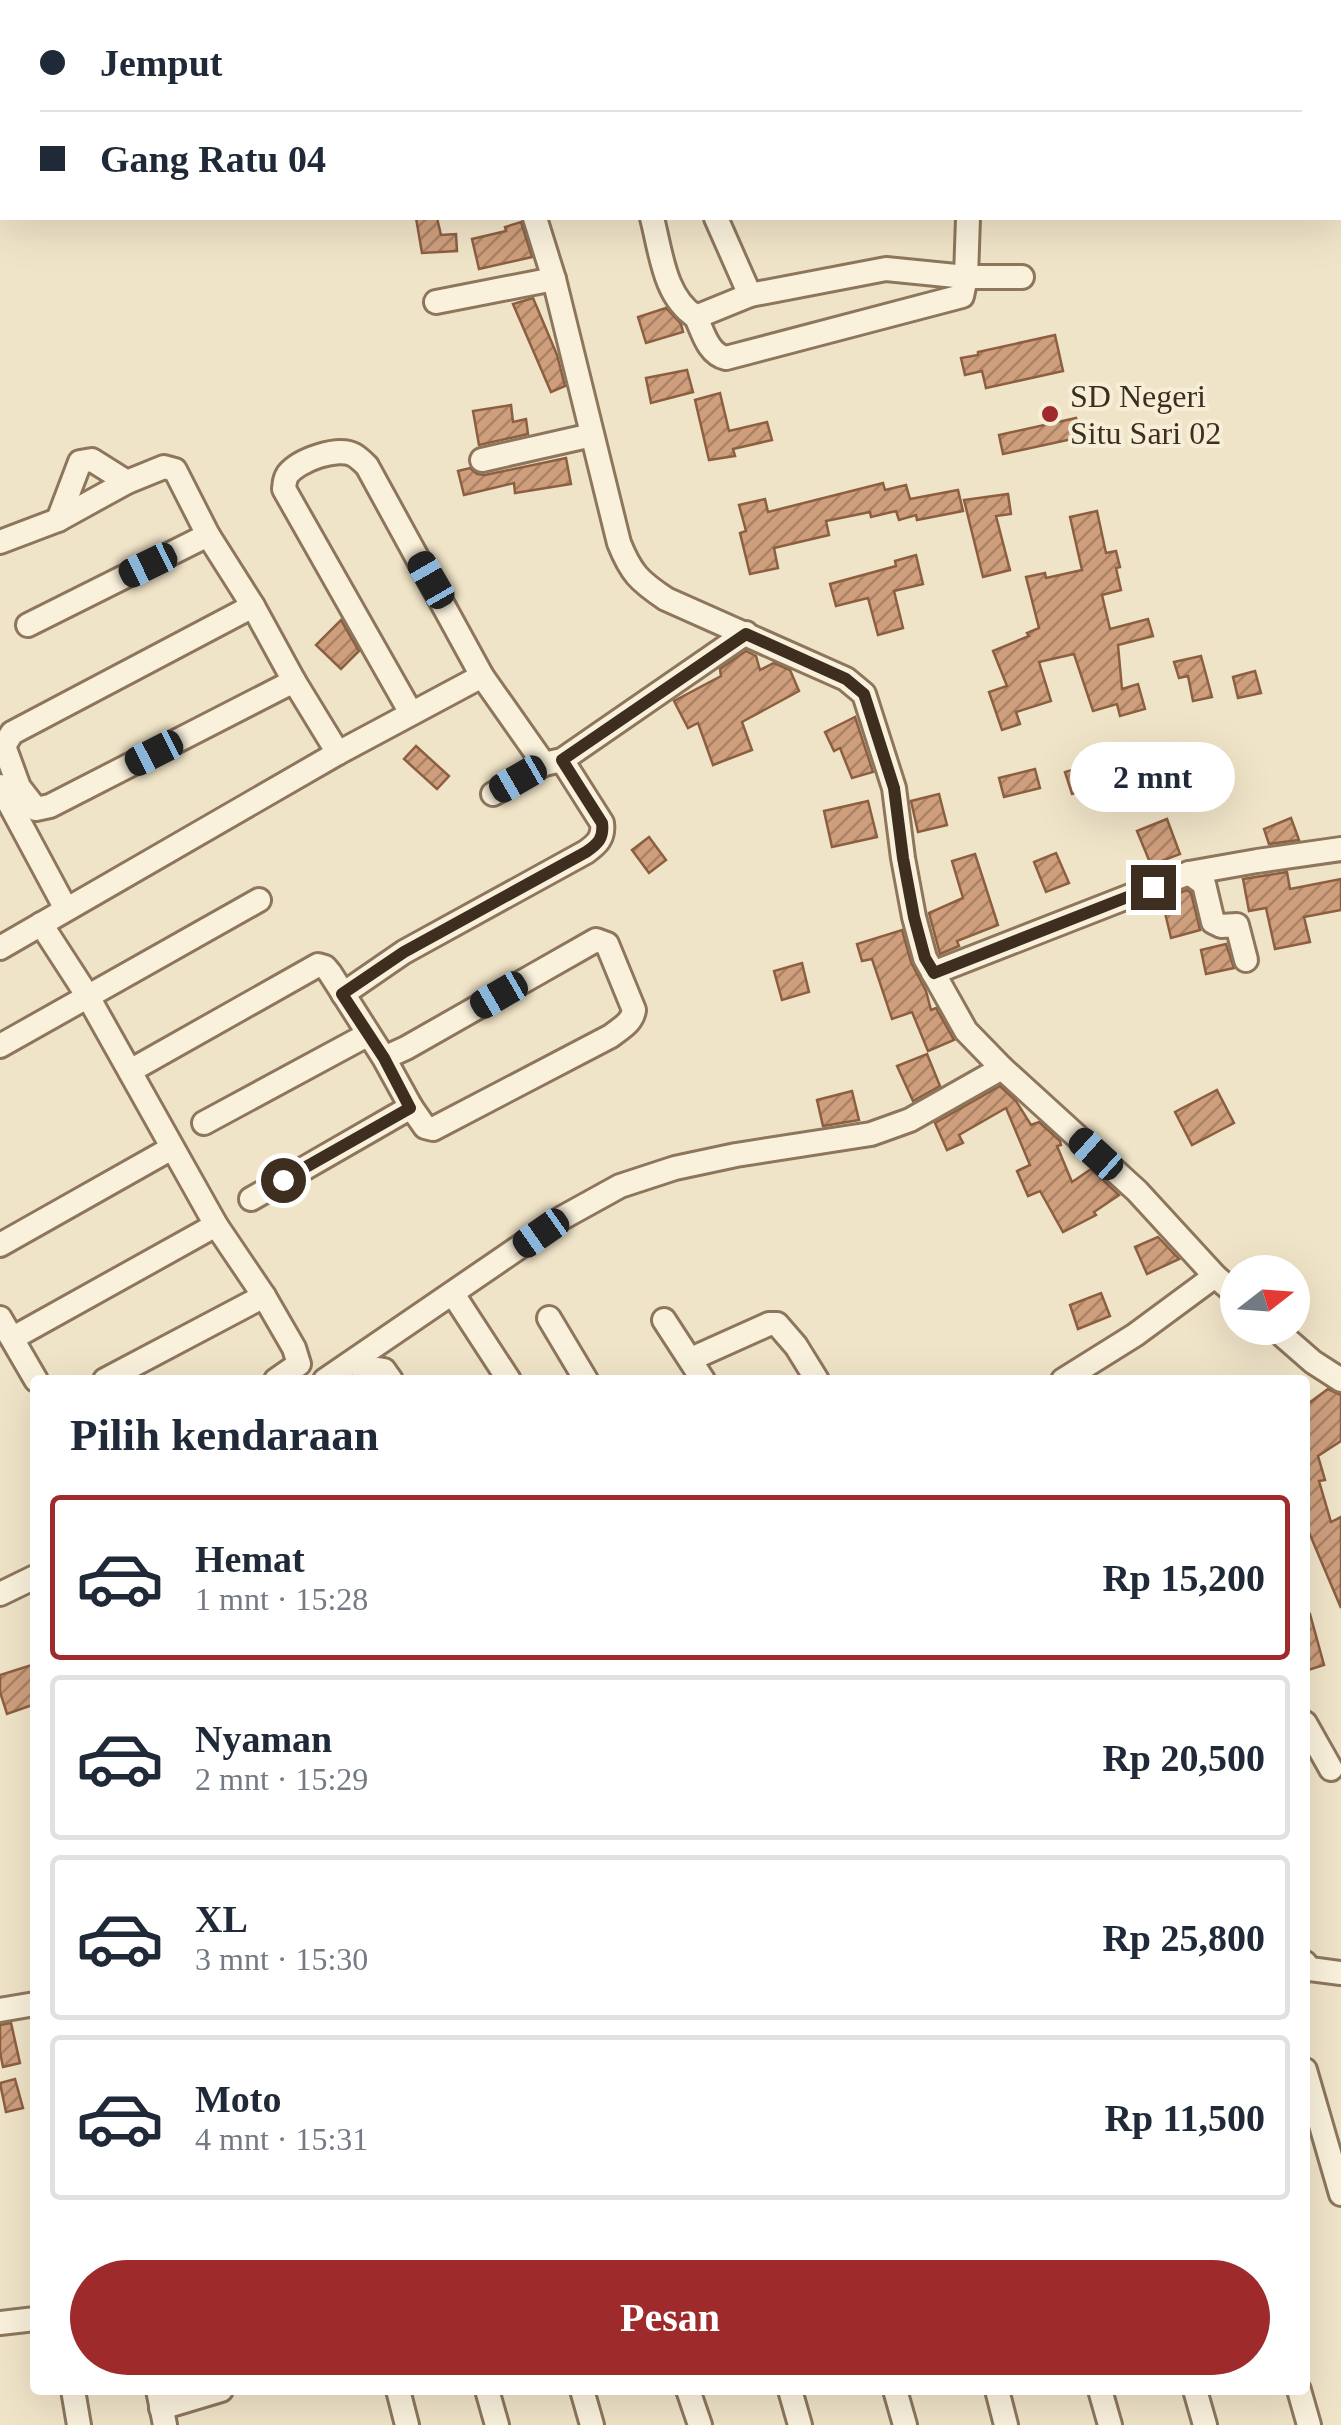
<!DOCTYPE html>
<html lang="id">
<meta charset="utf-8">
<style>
body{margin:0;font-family:Georgia,serif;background:#f2f2f3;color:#1f2937;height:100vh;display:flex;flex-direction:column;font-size:38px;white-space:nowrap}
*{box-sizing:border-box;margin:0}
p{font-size:32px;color:#747a83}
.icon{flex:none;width:55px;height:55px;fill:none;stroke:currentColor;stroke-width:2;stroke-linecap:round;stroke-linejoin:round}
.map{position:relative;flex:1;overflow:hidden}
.side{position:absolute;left:30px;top:1375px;width:1280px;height:1020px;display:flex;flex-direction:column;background:#fff;border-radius:10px;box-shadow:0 10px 40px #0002}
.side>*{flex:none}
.hud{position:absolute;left:0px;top:0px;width:1342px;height:220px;box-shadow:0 10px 40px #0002;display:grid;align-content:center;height:220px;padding:0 40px;background:#fff}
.needle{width:65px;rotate:73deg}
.buttons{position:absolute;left:1220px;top:1255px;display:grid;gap:20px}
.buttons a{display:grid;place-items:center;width:90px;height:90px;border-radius:50%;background:#fff;box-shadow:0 10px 40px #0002;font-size:50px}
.end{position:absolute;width:45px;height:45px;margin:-22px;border:12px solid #3d2e20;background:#fff;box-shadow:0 0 0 5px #fff}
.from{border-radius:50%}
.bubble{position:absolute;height:70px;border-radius:35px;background:#fff;box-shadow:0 10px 40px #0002;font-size:32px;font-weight:700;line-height:70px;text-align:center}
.car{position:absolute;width:30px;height:60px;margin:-30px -15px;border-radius:12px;box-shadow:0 0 8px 2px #0007;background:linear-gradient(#222 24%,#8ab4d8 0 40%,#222 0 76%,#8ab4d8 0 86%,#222 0)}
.hud b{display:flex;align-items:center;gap:35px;height:95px;font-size:38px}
.hud b+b{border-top:2px solid #e0e1e3}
.hud i{width:25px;height:25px;background:#1f2937}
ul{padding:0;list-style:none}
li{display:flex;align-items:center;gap:30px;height:165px;margin:0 20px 15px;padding:0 20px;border:5px solid #e0e1e3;border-radius:10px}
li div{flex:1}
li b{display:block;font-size:38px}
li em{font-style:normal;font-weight:700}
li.active{border-color:#9e2a2b}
li>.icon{width:90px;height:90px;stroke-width:1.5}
h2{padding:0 40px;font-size:45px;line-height:120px}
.cta{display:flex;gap:20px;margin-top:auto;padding:20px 40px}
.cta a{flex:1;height:115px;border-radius:60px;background:#9e2a2b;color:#fff;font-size:40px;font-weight:700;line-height:115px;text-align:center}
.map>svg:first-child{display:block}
.building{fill:url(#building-hatch);stroke:#8d5f41;stroke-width:2.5}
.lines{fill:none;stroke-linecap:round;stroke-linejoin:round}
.street-casing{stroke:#8d765c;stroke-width:28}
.street{stroke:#faf1dc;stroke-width:22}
.route{stroke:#3d2e20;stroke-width:12}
.poi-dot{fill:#9e2a2b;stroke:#f7eed8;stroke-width:4}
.labels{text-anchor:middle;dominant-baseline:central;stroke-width:8;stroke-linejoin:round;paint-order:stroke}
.poi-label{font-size:32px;fill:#3d2e20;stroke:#f7eed8;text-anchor:start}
</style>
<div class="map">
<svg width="1341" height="2425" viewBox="0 0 1341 2425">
<defs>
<pattern id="building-hatch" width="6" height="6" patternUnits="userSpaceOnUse" patternTransform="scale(2.5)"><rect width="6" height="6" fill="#cf9f7d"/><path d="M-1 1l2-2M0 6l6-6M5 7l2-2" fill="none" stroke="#a98266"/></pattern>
</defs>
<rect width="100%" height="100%" fill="#f0e4c8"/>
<!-- building -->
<g class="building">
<polygon points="416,218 437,218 441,235 456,234 457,251 422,253"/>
<polygon points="521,222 532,257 479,269 472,239 506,231 505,227"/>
<polygon points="533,298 557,355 565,386 551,392 513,304"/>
<polygon points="666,308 681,324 683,332 646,343 638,317"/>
<polygon points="1055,335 1063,371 986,388 982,371 965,375 961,358 978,355 978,352"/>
<polygon points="687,370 693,392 651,403 646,378"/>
<polygon points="720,393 729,431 767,422 772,440 733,449 735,456 709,460 695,400"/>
<polygon points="511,405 513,422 526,419 528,434 479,445 473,411"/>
<polygon points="1076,418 1081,437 1003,454 999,435"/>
<polygon points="566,458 571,484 515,493 514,483 464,495 458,471 470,468 477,474 485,475"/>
<polygon points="883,483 885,490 906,485 910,499 958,490 963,511 917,520 916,515 899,520 896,511 871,517 870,512 826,521 829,535 774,548 778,568 750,574 740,533 746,531 739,505 765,499 768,512"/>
<polygon points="1008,494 1011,514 996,516 1010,570 983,577 964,500"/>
<polygon points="1097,511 1106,553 1116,551 1120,567 1116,568 1121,590 1102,595 1110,629 1148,619 1153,636 1118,645 1122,689 1138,684 1145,709 1120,716 1117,704 1093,711 1074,654 1039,662 1051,701 1016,712 1020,724 1002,730 989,692 1007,686 993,651 1029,636 1027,633 1039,628 1026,577 1045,573 1046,578 1082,570 1070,517"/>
<polygon points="916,555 923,584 894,591 903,628 878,635 868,598 836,606 830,584 896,566 895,561"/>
<polygon points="341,620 359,651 341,669 316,645"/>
<polygon points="746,651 756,656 760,670 774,663 790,670 799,691 742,722 752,750 713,765 698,723 688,728 674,701 721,676 720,669"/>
<polygon points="1201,656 1212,697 1193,701 1188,676 1179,678 1174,662"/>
<polygon points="1255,671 1261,693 1238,698 1233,677"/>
<polygon points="855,717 873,772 852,778 840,748 834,751 825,732"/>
<polygon points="416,746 449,776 437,789 404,759"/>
<polygon points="1130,751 1133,779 1094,784 1095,787 1072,794 1065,772 1106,760 1105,754"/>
<polygon points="1035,769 1040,788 1004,797 999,778"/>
<polygon points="939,794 947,825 918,832 911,801"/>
<polygon points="868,801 877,837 832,847 824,811"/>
<polygon points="1291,818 1299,840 1269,844 1264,829"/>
<polygon points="1167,819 1180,854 1151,865 1137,831"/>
<polygon points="649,837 666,860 649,873 632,850"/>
<polygon points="1056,853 1069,883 1046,892 1034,862"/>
<polygon points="975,854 998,925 957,941 959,946 940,954 929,913 963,898 952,861"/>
<polygon points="1287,872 1290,889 1341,879 1341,910 1304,917 1310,942 1275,949 1266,908 1249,911 1243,879"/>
<polygon points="1187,890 1191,893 1200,930 1171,938 1162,900"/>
<polygon points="902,930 911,962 926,991 931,1010 936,1008 954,1040 928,1051 912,1012 892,1019 872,959 862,961 857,944"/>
<polygon points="1226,944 1234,968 1206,974 1201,950"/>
<polygon points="802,963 809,992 782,1000 774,971"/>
<polygon points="927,1054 940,1086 913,1101 897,1066"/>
<polygon points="1000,1086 1016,1101 1031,1125 1039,1122 1060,1141 1061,1145 1057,1146 1072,1182 1091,1169 1119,1195 1094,1212 1096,1215 1063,1232 1040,1191 1028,1196 1017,1171 1030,1165 1006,1108 959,1135 963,1143 947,1150 935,1123"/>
<polygon points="1217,1090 1234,1123 1192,1145 1175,1112"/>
<polygon points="852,1091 859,1120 823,1126 817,1100"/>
<polygon points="1158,1237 1179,1259 1147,1274 1135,1247"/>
<polygon points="1101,1293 1110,1316 1078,1329 1070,1305"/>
<polygon points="1328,1389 1341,1395 1341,1441 1318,1456 1325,1480 1319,1481 1331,1522 1341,1517 1341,1608 1305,1523 1305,1406"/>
<polygon points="1310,1614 1324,1665 1305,1671 1305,1615"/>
<polygon points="35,1664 35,1704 7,1714 0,1692 0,1675"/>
<polygon points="11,2023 20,2063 3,2067 0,2052 0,2025"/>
<polygon points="15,2079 23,2108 6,2112 0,2083"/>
</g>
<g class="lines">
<defs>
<g id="street">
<polyline points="617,0 618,2"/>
<polyline points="1066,0 1066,2"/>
<polyline points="150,2 151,0"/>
<polyline points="669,2 675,0"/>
<polyline points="939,2 944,0"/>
<polyline points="969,2 969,0"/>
<polyline points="0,42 2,43"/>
<path d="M535 218 554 279 619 543C631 573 639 581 666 599L846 679 864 694 894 788 903 858 914 917 925 958 966 1031 1002 1068 1137 1191 1215 1276 1238 1296"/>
<path d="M652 218C661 252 664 297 696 317"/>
<path d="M716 218 750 295 696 317C703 332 708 354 726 358L962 296 966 277 968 218"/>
<polyline points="750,295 886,269 966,277 1022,277"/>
<polyline points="436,302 554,279"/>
<polyline points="482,460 592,435"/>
<polyline points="58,520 80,462 92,460 127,482"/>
<polyline points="0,542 58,520 127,482 164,467 175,470 208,535 253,606 294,681 338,753"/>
<polyline points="253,606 12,733 4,746 19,787 36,809 50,806 294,681"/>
<polyline points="28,625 208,535"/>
<path d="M411 713 284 489C285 482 284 480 288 474 299 460 338 446 354 455 359 458 363 462 367 466L482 676"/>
<polyline points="0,786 66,909"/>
<polyline points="493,794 544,764"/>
<polyline points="1189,873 1204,884 1213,922 1221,926 1237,925 1246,960"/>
<polyline points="41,924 87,995 216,1225 264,1296 294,1348 299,1364 276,1380"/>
<polyline points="0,948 338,753 482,676 544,764 562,760 746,633"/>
<polyline points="933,973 1189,873 1257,861 1341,849"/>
<path d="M343 994 404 952 586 852C597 844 604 838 602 823L562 760"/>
<polyline points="0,1046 259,900"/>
<path d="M130 1071 318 965 325 967 330 973 384 1058 411 1107 425 1127 433 1129 611 1036C621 1028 632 1023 634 1010L607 944 596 940 406 1048 384 1058"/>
<polyline points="204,1123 367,1035"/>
<polyline points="251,1199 411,1107"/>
<polyline points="0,1245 172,1148"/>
<polyline points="453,1294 509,1380"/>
<polyline points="0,1318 36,1380"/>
<polyline points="549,1318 586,1380"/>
<polyline points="664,1320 703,1380"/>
<polyline points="1274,1328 1313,1362 1341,1380"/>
<polyline points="13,1338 216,1225"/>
<polyline points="691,1359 769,1324 777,1324 796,1346 817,1380"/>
<polyline points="105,1380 264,1296"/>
<polyline points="325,1380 562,1218 620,1186 675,1168 736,1155 871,1134 910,1120 1002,1068"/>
<polyline points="362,1380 378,1369 384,1370 391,1380"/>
<polyline points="1063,1380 1135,1335 1215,1276"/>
<polyline points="0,1594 35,1577"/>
<polyline points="1305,1723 1331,1769"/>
<polyline points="1305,1963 1310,1969 1341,1973"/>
<polyline points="0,2010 35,2004"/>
<polyline points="1305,2070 1341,2194"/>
<polyline points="0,2323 35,2319"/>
<polyline points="73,2390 79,2425"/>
<polyline points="158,2390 165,2425"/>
<polyline points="398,2390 407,2425"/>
<polyline points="487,2390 497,2425"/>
<polyline points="582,2390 592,2425"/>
<polyline points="688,2390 700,2425"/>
<polyline points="790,2390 800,2425"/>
<polyline points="895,2390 905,2425"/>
<polyline points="997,2390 1006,2425"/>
<polyline points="1100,2390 1110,2425"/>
<polyline points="1195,2390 1205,2425"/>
<polyline points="1299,2390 1309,2425"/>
<polyline points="161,2408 221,2390"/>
</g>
</defs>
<!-- street casing -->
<use href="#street" class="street-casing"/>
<!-- street -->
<use href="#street" class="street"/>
</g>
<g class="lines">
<!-- route -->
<path class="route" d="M283 1180 410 1108 384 1058 342 994 404 952 586 852C598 844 604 838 602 823L562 760 746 634 846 679 864 694 894 788 903 858 914 917 925 958 934 973 1153 887"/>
</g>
<!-- markers -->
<circle class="poi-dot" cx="1050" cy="414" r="10"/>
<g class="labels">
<!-- poi labels -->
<g class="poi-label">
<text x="1070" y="396">SD Negeri<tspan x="1070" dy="37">Situ Sari 02</tspan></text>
</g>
</g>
</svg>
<div class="buttons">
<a><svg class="needle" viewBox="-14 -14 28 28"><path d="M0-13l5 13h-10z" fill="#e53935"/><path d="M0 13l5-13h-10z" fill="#747a83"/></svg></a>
</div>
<i class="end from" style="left:283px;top:1180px"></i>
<i class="end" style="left:1153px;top:887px"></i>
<div class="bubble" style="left:1070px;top:742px;width:165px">2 mnt</div>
<i class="car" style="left:148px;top:565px;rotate:244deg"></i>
<i class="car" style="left:431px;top:580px;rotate:330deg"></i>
<i class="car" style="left:154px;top:753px;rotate:243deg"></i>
<i class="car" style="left:518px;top:779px;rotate:240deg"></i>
<i class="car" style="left:499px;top:995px;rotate:240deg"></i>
<i class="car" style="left:1096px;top:1154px;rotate:312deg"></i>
<i class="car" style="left:541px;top:1233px;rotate:235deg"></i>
<div class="hud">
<b><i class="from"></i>Jemput</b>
<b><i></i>Gang Ratu 04</b>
</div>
<section class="side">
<h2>Pilih kendaraan</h2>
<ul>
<li class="active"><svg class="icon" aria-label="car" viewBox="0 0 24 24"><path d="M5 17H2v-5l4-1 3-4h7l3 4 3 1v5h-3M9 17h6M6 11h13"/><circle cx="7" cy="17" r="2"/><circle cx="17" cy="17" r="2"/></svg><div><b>Hemat</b><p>1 mnt · 15:28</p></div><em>Rp 15,200</em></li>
<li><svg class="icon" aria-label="car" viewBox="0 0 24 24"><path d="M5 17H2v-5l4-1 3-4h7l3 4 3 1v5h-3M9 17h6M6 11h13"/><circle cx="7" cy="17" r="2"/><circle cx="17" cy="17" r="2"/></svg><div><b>Nyaman</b><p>2 mnt · 15:29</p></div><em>Rp 20,500</em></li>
<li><svg class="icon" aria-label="car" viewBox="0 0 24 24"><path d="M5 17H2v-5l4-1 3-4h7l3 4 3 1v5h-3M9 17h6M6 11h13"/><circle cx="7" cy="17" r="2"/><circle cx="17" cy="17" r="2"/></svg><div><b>XL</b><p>3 mnt · 15:30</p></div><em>Rp 25,800</em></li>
<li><svg class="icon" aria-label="car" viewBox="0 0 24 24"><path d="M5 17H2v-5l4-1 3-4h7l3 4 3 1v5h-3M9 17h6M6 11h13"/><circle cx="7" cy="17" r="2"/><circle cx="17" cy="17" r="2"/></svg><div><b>Moto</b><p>4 mnt · 15:31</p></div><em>Rp 11,500</em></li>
</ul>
<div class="cta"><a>Pesan</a></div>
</section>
</div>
